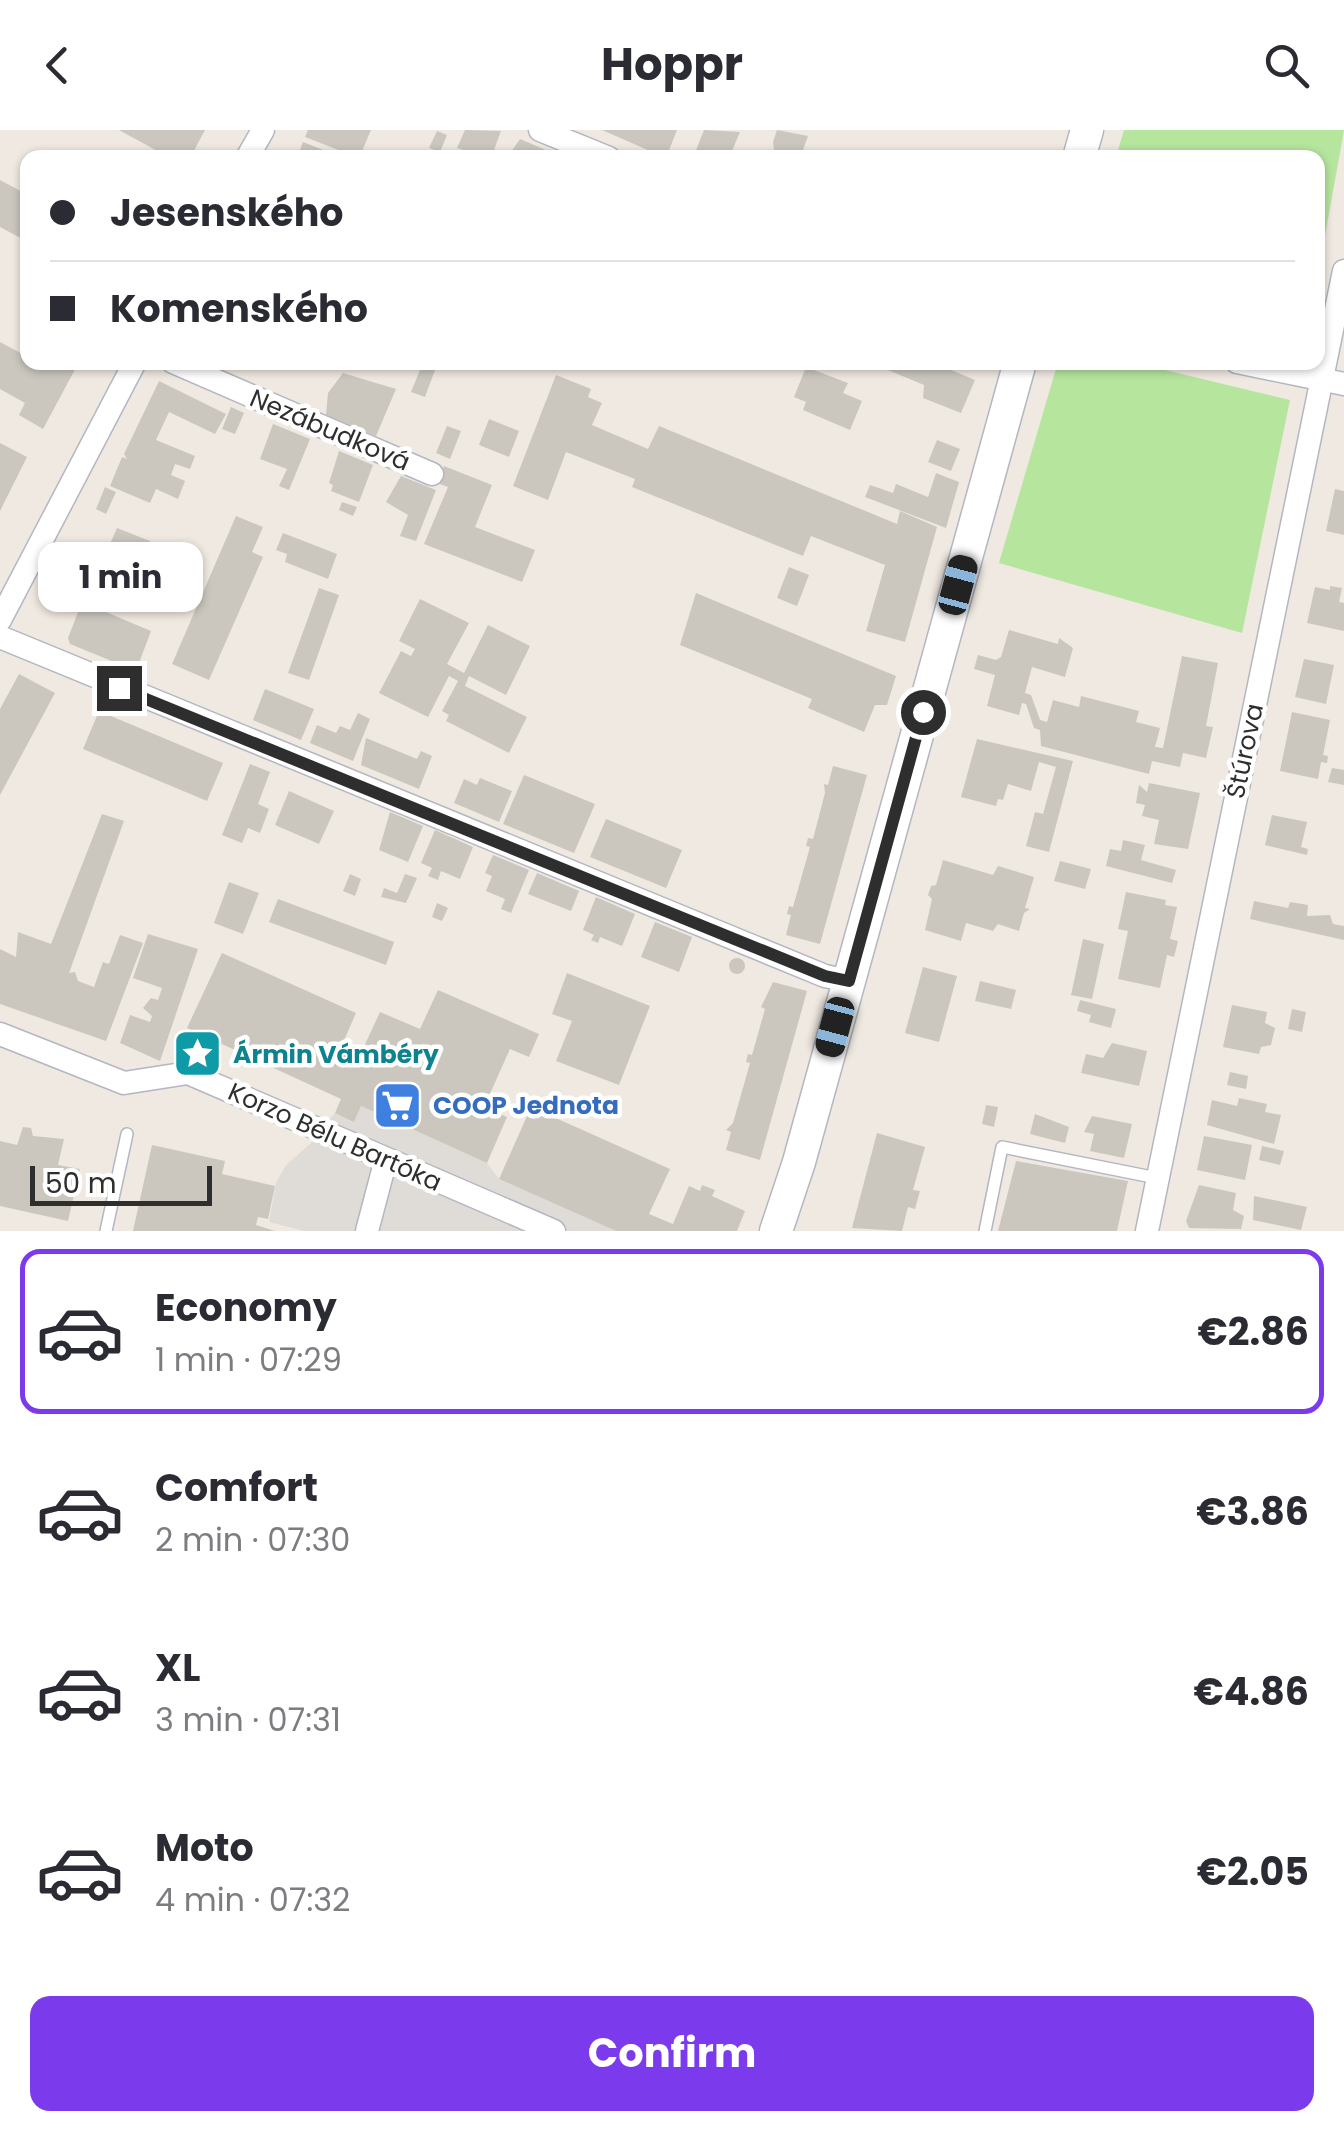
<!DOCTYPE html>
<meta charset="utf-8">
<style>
body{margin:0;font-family:Poppins,sans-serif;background:#f2f2f3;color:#2b2b33;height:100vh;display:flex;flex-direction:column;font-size:38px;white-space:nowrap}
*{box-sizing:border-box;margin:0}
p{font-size:32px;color:#7c7c81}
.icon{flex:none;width:55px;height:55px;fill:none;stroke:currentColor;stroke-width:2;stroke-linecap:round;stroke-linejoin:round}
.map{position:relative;height:1101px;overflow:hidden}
.panel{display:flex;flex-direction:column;background:#fff;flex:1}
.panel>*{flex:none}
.top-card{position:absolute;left:20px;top:20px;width:1305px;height:220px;border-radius:20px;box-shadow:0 2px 8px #0004;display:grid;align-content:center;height:220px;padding:0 30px;background:#fff}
.scale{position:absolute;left:30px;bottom:25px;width:182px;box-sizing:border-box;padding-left:10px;border:5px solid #2e2e2e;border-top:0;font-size:28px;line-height:35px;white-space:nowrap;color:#2e2e2e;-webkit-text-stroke:8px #fff;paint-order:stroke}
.end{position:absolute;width:45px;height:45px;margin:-22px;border:12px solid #2e2e2e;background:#fff;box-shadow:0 0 0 5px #fff}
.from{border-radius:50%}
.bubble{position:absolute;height:70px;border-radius:20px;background:#fff;box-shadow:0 2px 8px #0004;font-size:32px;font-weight:700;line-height:70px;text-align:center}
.car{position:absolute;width:30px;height:60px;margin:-30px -15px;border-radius:12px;box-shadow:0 0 8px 2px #0007;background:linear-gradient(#222 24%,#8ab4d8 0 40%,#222 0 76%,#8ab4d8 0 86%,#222 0)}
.top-card b{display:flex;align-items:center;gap:35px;height:95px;font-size:38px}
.top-card b+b{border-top:2px solid #e1e1e2}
.top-card i{width:25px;height:25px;background:#2b2b33}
ul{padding:18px 0 0;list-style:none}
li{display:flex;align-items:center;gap:30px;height:165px;margin:0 20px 15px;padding:0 10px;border:5px solid transparent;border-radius:20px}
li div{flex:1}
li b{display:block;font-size:38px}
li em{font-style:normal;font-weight:700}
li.active{border-color:#7c3aed}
li>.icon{width:90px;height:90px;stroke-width:1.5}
.cta{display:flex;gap:20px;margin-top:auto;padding:20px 30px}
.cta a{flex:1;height:115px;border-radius:20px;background:#7c3aed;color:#fff;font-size:40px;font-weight:700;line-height:115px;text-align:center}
header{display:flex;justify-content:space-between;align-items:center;height:130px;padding:0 30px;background:#fff;font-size:45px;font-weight:700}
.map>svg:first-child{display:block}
.green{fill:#b6e59e}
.plaza{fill:#dfdcd8}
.building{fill:#cbc7bf}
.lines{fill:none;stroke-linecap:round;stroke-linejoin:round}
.lane-casing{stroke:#b4b7c1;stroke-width:14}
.street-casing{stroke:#b4b7c1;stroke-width:25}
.secondary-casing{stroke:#b4b7c1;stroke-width:35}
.lane{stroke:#fff;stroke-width:11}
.street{stroke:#fff;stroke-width:22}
.secondary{stroke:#fff;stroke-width:32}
.route{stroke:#2e2e2e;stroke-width:12}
.labels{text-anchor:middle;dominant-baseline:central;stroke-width:9;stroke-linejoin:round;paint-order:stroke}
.street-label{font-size:25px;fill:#2e2e2e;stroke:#fff}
.culture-label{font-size:25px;font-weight:bold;fill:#0d838f;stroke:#fff;text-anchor:start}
.shop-label{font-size:25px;font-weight:bold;fill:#366cbe;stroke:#fff;text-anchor:start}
</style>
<header><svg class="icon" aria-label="back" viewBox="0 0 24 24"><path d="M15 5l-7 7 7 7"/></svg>Hoppr<svg class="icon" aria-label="search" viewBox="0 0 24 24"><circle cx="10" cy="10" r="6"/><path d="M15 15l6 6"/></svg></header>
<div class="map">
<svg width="1344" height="1101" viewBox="0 0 1344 1101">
<rect width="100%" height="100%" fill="#efe9e1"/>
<!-- green -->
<g class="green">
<polygon points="1124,0 1344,0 1318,145 1318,28 1116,27"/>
<polygon points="1058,232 1136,233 1290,270 1242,503 999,433"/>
</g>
<!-- plaza -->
<polygon class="plaza" points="361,976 487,1033 499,1049 616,1101 304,1101 269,1092 276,1053 286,1035 311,1013 335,983 354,991"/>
<!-- building -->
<g class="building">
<polygon points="119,0 205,0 190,28 158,28 161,23"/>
<polygon points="308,0 371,0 359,28 305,7"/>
<polygon points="465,0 501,1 491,28 457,18"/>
<polygon points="602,0 677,0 666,28"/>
<polygon points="704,0 740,2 729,28 693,28"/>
<polygon points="777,0 808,6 800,28 775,28 773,12"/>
<polygon points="437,1 447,5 440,22 429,18"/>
<polygon points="520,9 553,23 551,28 507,28"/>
<polygon points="303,12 341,27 341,28 297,28"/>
<polygon points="0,50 28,65 28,112 0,97"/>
<polygon points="0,212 28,227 28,232 45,236 79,232 43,299 19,285 25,273 0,259"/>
<polygon points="197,232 226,232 221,243"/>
<polygon points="891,232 932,232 975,250 961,283 923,268 924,255 888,240"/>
<polygon points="422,235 435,240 425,267 411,262"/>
<polygon points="806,237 848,253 843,263 862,271 850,300 803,280 806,272 794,267"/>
<polygon points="343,243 396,259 376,306 326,285 328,263"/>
<polygon points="556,245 591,259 588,267 602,273 592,295 648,319 659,296 897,394 900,381 937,397 905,512 866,501 885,435 811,406 803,426 632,357 635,349 566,322 548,370 513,356"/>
<polygon points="159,251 226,284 215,304 169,282 156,310 195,326 190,339 175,334 171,345 185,351 178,369 156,359 150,373 110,356 122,327 127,329 124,324"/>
<polygon points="231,277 244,283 235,304 222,299"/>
<polygon points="489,289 519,301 509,327 479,315"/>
<polygon points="273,294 310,309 289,360 279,356 287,339 260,329"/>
<polygon points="447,296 461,301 450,329 436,323"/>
<polygon points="937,310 960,319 951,341 928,332"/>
<polygon points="0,313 27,327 0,381"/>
<polygon points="339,321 373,335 359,372 331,361 333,355 329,353"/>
<polygon points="444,336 492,355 475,397 535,420 522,452 424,414 448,357 437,353"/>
<polygon points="936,343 959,352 946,398 865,367 870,355 893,363 896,354 928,367"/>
<polygon points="401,346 436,360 416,411 400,406 408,385 386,372"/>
<polygon points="105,357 116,362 106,384 96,379"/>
<polygon points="1335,359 1344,361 1344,405 1326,401"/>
<polygon points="342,372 357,377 353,386 339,380"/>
<polygon points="236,386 263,397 252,422 263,427 209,550 172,534"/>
<polygon points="117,398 150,411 126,467 93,453"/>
<polygon points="283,403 337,424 328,449 285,432 287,424 276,420"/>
<polygon points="789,437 809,445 797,476 777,468"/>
<polygon points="1330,456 1342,458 1339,472 1344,473 1344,501 1307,493 1315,457 1330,460"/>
<polygon points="319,458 339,465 309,550 288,543"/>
<polygon points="696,463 896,546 887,575 875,575 864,602 808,578 812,569 680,515"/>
<polygon points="420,469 469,493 447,534 464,543 488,495 530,516 506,565 469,546 465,556 527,587 509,623 446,591 449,585 442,581 458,551 449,546 428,587 379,563 401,521 411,526 415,519 399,511"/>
<polygon points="82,472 151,501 136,541 70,514 68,508"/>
<polygon points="1009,500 1058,514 1059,508 1073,518 1065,547 1032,537 1025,563 1031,565 1040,590 1047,592 1053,570 1079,577 1081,566 1139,581 1136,592 1160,598 1155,617 1163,618 1182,526 1218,533 1206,596 1213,597 1206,628 1183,623 1180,637 1152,631 1149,644 1041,616 1040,600 1034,598 1026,574 1022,573 1019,585 987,576 995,545 974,539 978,525 996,530 1001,527"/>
<polygon points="1304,529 1334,535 1326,574 1295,567"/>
<polygon points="19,544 55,563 0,665 0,579"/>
<polygon points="265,559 314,579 301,610 253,590"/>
<polygon points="99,581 223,633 207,671 83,619"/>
<polygon points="1292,582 1330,590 1323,625 1328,626 1327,633 1321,632 1318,649 1280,641"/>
<polygon points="358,583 370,589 353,631 310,613 317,595 336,603 340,596 350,600"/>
<polygon points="366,608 417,629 421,621 432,626 419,659 361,635"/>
<polygon points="977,609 1073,631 1049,722 1026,716 1035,682 1043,684 1056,637 1039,632 1031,661 1008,654 1003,670 998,669 996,676 961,667"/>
<polygon points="250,634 270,642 258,674 269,679 260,703 248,698 242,713 222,705"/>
<polygon points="833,636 867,645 820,814 786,805 791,785 787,784 789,776 793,777 810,717 806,716 808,708 813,709 825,663 824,654 828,655"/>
<polygon points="1332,638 1344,640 1344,655 1328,652"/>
<polygon points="524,645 595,674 574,723 503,694"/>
<polygon points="480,648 512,661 499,692 454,673 464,649 477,655"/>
<polygon points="1149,653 1200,663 1188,719 1154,714 1159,690 1142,686 1145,675 1136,673 1139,655 1147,662"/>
<polygon points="289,661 334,681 319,714 275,695"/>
<polygon points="390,682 423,696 408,732 379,720"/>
<polygon points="102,684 124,691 69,843 75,842 78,851 94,857 103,832 109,834 120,805 143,813 106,911 0,874 0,819 16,827 18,802 51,814"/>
<polygon points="1272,685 1307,692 1301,717 1308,719 1307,725 1265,715"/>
<polygon points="606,689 682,720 666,758 590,727"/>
<polygon points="435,700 473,717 460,749 441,741 438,750 428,746 432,738 421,733"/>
<polygon points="1123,710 1145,715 1141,730 1176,740 1172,753 1106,736 1110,719 1121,721"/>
<polygon points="493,725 529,740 511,783 501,779 505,769 486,761 492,746 485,743"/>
<polygon points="943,730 993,745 998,736 1034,747 1025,778 1030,779 1024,783 1019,801 998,794 993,801 966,793 961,811 925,800 932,769 928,765 931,756 936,755"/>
<polygon points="1060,731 1091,739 1085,759 1054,751"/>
<polygon points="537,743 579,761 571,781 528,764"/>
<polygon points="350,744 361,749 355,766 343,761"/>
<polygon points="405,744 417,748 406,773 381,767 384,758 397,763"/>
<polygon points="229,752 259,763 243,804 214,793"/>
<polygon points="1126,762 1166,770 1165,775 1177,777 1170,809 1178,811 1174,827 1167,825 1160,858 1118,849 1128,801 1118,799"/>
<polygon points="596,767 635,784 622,816 600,807 598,813 591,810 594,805 583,800"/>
<polygon points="278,769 394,812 386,835 269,792"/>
<polygon points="1254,771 1288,778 1290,772 1308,775 1307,786 1330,785 1333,794 1344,796 1344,810 1250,789"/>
<polygon points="437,773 448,778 442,791 432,787"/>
<polygon points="655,792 692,807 679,842 641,827"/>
<polygon points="148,804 198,819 160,931 120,913 130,885 150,892 152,886 143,878 151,868 158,870 162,858 133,848"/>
<polygon points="1083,809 1104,814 1092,869 1071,865"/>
<polygon points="222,823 356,883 342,915 361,923 380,882 420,899 438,860 539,904 529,927 510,919 484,977 507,987 487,1033 361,976 354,992 335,983 341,969 187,898"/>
<circle cx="737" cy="836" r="8"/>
<polygon points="923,837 957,846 939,912 905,903"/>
<polygon points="567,843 650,876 619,955 556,931 572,891 552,884"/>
<polygon points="980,851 1016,860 1011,879 975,871"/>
<polygon points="773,852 807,861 760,1030 726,1020 731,1002 726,1000 733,993 750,933 746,932 748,924 752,925 765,879 761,877"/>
<polygon points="1080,870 1116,879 1111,898 1089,892 1091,885 1077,881"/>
<polygon points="1232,875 1267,882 1265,893 1275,898 1271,915 1261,917 1259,924 1223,917"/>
<polygon points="1292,879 1306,882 1302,902 1288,899"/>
<polygon points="1112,913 1147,921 1139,956 1081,943 1086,924 1103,928"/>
<polygon points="1230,942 1248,946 1246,959 1227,955"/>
<polygon points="1239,968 1267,974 1265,982 1281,985 1274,1014 1207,995 1212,970 1237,976"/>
<polygon points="986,975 998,977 994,997 982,994"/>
<polygon points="531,977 670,1039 649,1084 673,1094 689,1056 700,1061 702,1055 715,1060 712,1066 745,1081 737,1101 616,1101 499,1049"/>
<polygon points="1035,984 1069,997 1065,1013 1030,1004"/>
<polygon points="1092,986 1132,994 1124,1028 1090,1021 1094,1004 1084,1002"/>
<polygon points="23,997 31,998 33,1006 64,1009 58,1035 80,1039 68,1091 0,1076 0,1011 17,1015"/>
<polygon points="877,1003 925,1017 913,1060 920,1061 915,1079 908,1077 902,1101 852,1098"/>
<polygon points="1204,1006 1252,1015 1245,1050 1197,1040"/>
<polygon points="152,1015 225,1031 222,1044 275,1056 268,1089 258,1087 256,1095 275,1101 133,1101"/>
<polygon points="1262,1016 1284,1021 1280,1035 1259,1030"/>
<polygon points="1016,1031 1128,1051 1117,1101 998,1101"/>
<polygon points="1199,1055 1236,1063 1233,1080 1244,1086 1241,1099 1189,1098 1186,1091"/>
<polygon points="1254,1066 1307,1077 1301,1100 1253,1090"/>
</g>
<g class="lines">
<defs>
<g id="lane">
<polyline points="106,1101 127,1004"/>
<polyline points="985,1101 1002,1017 1157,1048"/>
</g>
<g id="street">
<polyline points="540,0 609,28"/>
<polyline points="247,28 263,0"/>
<polyline points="173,232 432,344"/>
<polyline points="1237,232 1344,254"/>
<polyline points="0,490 135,232"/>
<polyline points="0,507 825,846 849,851"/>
<polyline points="0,904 124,953 188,943 554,1101"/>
<polyline points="367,1101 386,1029"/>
<polyline points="1147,1101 1344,141"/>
</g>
<g id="secondary">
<polyline points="1079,28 1087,0"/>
<polyline points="776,1101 799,1032 1020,232"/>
</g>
</defs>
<!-- lane casing -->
<use href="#lane" class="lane-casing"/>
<!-- street casing -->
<use href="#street" class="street-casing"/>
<!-- secondary casing -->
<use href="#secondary" class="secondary-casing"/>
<!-- lane -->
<use href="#lane" class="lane"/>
<!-- street -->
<use href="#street" class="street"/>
<!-- secondary -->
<use href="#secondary" class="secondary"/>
</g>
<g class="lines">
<!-- route -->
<polyline class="route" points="119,558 825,846 849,851 923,582"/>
</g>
<!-- icons -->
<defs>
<symbol id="sight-square" viewBox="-11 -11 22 22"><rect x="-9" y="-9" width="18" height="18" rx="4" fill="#0f9aa8" stroke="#fff"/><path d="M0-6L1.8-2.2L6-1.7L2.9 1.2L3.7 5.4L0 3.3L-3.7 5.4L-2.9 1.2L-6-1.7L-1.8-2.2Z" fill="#fff"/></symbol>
<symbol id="supermarket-square" viewBox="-11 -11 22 22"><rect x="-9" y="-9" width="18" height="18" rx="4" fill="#3f7fe0" stroke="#fff"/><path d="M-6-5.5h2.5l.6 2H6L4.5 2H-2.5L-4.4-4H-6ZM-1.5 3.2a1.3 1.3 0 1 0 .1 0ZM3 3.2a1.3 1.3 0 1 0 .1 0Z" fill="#fff"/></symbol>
</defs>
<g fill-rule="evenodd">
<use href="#sight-square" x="170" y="896" width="55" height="55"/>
<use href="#supermarket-square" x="370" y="948" width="55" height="55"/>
</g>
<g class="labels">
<!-- street labels -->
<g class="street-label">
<text transform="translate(330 300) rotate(23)">Nezábudková</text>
<text transform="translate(1245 621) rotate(-78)">Štúrova</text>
<text transform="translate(335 1007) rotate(24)">Korzo Bélu Bartóka</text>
</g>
<!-- culture labels -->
<g class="culture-label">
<text x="233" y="924">Ármin Vámbéry</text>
</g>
<!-- shop labels -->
<g class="shop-label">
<text x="433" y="975">COOP Jednota</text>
</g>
</g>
</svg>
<div class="scale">50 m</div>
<i class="end from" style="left:923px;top:582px"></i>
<i class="end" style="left:119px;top:558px"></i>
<div class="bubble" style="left:38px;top:412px;width:165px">1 min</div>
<i class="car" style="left:958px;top:455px;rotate:15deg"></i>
<i class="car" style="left:835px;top:897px;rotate:195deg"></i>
<div class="top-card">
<b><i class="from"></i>Jesenského</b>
<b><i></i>Komenského</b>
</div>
</div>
<section class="panel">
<ul>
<li class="active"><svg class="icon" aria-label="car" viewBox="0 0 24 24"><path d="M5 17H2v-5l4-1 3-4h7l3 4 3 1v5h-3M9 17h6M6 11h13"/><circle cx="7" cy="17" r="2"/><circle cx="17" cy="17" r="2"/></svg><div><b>Economy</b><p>1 min · 07:29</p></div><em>€2.86</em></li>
<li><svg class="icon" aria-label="car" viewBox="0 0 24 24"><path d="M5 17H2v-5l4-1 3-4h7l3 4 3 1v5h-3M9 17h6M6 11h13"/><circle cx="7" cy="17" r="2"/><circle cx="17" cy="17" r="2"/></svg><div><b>Comfort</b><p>2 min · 07:30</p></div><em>€3.86</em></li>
<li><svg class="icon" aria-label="car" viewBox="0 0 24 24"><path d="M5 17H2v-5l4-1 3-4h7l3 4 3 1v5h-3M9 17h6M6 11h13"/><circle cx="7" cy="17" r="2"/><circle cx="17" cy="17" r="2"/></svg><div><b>XL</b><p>3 min · 07:31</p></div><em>€4.86</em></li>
<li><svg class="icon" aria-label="car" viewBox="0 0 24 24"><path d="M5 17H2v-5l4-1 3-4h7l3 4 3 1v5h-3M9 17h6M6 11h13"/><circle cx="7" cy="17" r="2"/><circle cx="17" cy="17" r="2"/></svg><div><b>Moto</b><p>4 min · 07:32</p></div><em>€2.05</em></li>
</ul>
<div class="cta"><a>Confirm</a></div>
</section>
